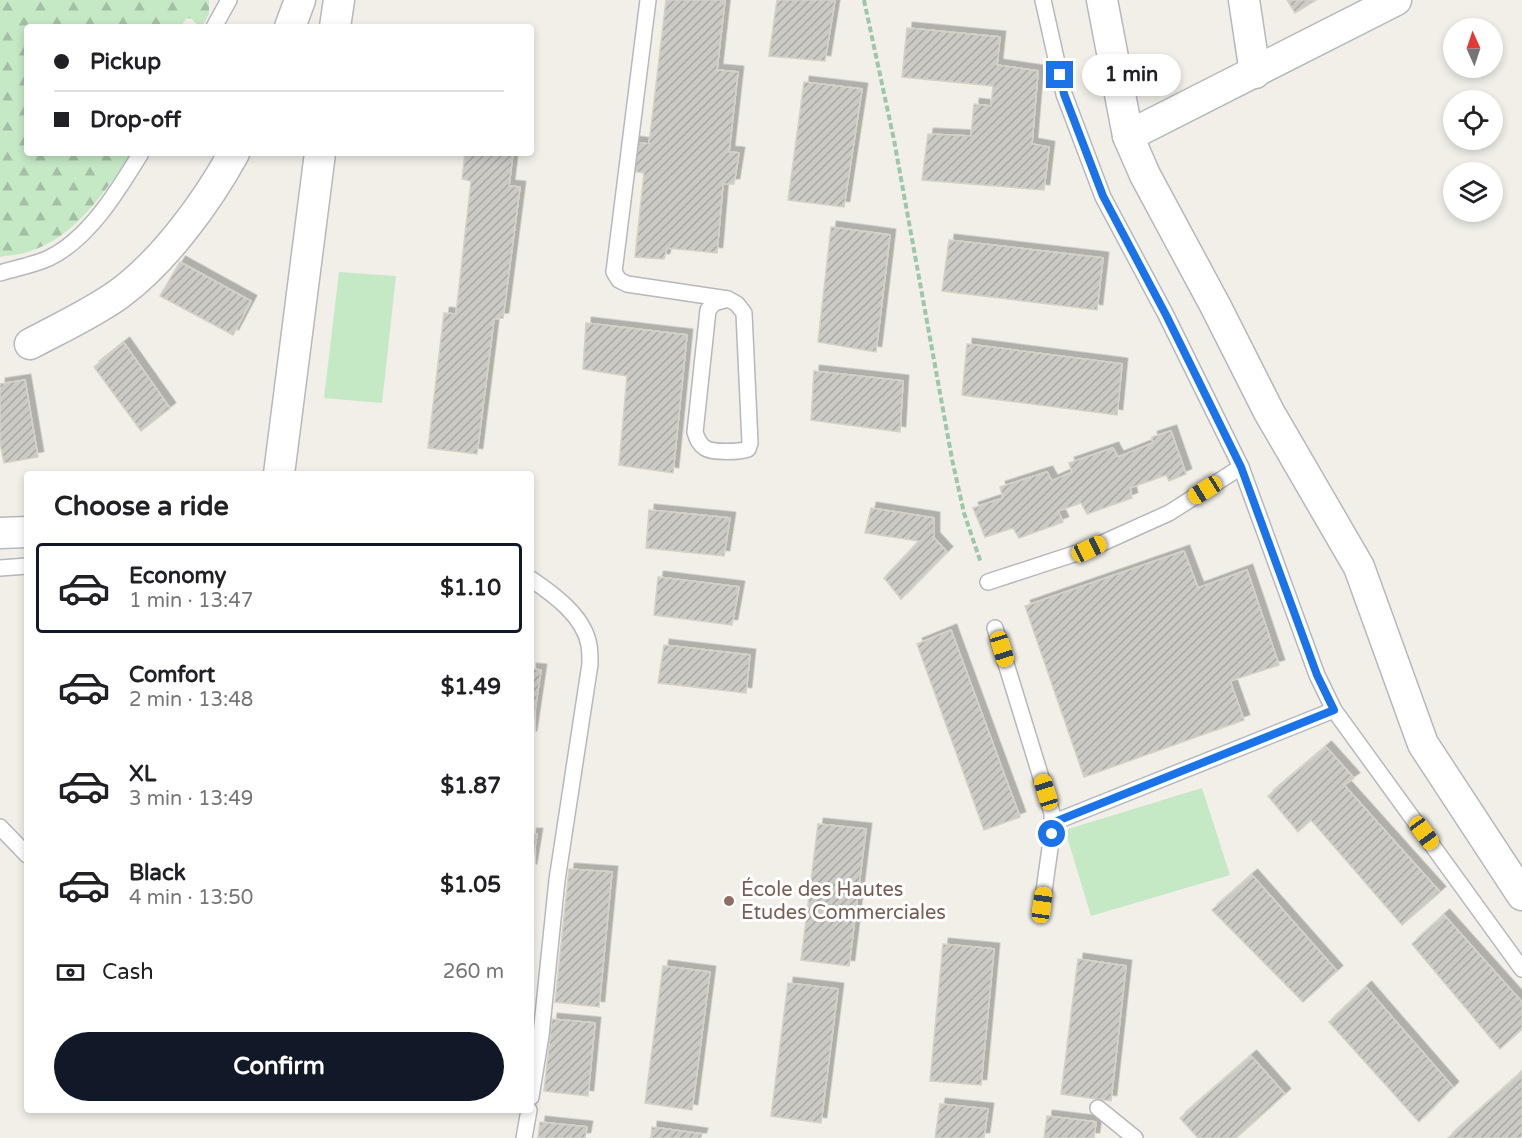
<!DOCTYPE html>
<meta charset="utf-8">
<style>
body{margin:0;font-family:"Varela Round",sans-serif;background:#f2f2f2;color:#202124;height:100vh;display:flex;flex-direction:column;font-size:22px;white-space:nowrap}
*{box-sizing:border-box;margin:0}
p{font-size:20px;color:#757577}
.icon{flex:none;width:33px;height:33px;fill:none;stroke:currentColor;stroke-width:2;stroke-linecap:round;stroke-linejoin:round}
.map{position:relative;flex:1;overflow:hidden}
.drawer{position:absolute;left:24px;top:471px;width:510px;height:642px;display:flex;flex-direction:column;background:#fff;border-radius:6px;box-shadow:0 3px 9px #0003}
.drawer>*{flex:none}
.guide{position:absolute;left:24px;top:24px;width:510px;height:132px;border-radius:6px;box-shadow:0 3px 9px #0003;display:grid;align-content:center;height:132px;padding:0 30px;background:#fff}
.needle{width:39px;rotate:357deg}
.tools{position:absolute;left:1443px;top:18px;display:grid;gap:12px}
.tools a{display:grid;place-items:center;width:60px;height:60px;border-radius:50%;background:#fff;box-shadow:0 3px 9px #0003;font-size:30px}
.end{position:absolute;width:27px;height:27px;margin:-14px;border:8px solid #1a73e8;background:#fff;box-shadow:0 0 0 3px #fff}
.from{border-radius:50%}
.bubble{position:absolute;height:42px;border-radius:21px;background:#fff;box-shadow:0 3px 9px #0003;font-size:20px;font-weight:700;line-height:42px;text-align:center}
.car{position:absolute;width:18px;height:36px;margin:-18px -9px;border-radius:8px;box-shadow:0 0 4px 2px #0007;background:linear-gradient(#f5c518 24%,#345 0 40%,#f5c518 0 76%,#345 0 86%,#f5c518 0)}
.guide b{display:flex;align-items:center;gap:21px;height:57px;font-size:22px}
.guide b+b{border-top:2px solid #e0e0e0}
.guide i{width:15px;height:15px;background:#202124}
ul{padding:0;list-style:none}
li{display:flex;align-items:center;gap:18px;height:90px;margin:0 12px 9px;padding:0 18px;border:3px solid transparent;border-radius:6px}
li div{flex:1}
li b{display:block;font-size:22px}
li em{font-style:normal;font-weight:700}
li.selected{border-color:#111827}
li>.icon{width:54px;height:54px;stroke-width:1.5}
h2{padding:0 30px;font-size:27px;line-height:72px}
.pay{display:flex;align-items:center;gap:15px;height:66px;padding:0 30px;font-size:22px}
.pay p{margin-inline-start:auto}
.cta{display:flex;gap:12px;margin-top:auto;padding:12px 30px}
.cta a{flex:1;height:69px;border-radius:36px;background:#111827;color:#fff;font-size:24px;font-weight:700;line-height:69px;text-align:center}
.map>svg:first-child{display:block}
.forest{fill:url(#forest-firs)}
.pitch{fill:#c5e8c5}
.building{fill:url(#building-hatch);stroke:#d6d1c6;stroke-width:1.5;filter:url(#shadow)}
.lines{fill:none;stroke-linecap:round;stroke-linejoin:round}
.service-casing{stroke:#b5b8bc;stroke-width:18}
.minor-casing{stroke:#b5b8bc;stroke-width:33}
.path{stroke:#9cc7a9;stroke-width:4;stroke-dasharray:6 3;stroke-linecap:butt}
.service{stroke:#fff;stroke-width:15}
.minor{stroke:#fff;stroke-width:30}
.route{stroke:#1a73e8;stroke-width:8}
.education-dot{fill:#8d6e63;stroke:#fff;stroke-width:2}
.labels{text-anchor:middle;dominant-baseline:central;stroke-width:6;stroke-linejoin:round;paint-order:stroke}
.education-label{font-size:20px;fill:#785e54;stroke:#fff;text-anchor:start}
</style>
<div class="map">
<svg width="1522" height="1138" viewBox="0 0 1522 1138">
<defs>
<pattern id="forest-firs" width="22" height="20" patternUnits="userSpaceOnUse" patternTransform="scale(1.5)"><rect width="22" height="20" fill="#c5e8c5"/><path d="M5 1l3.5 6h-7zM16 11l3.5 6h-7z" fill="#a3c0a4"/></pattern>
<pattern id="building-hatch" width="6" height="6" patternUnits="userSpaceOnUse" patternTransform="scale(1.5)"><rect width="6" height="6" fill="#cccac5"/><path d="M-1 1l2-2M0 6l6-6M5 7l2-2" fill="none" stroke="#a9a8a4"/></pattern>
<filter id="shadow"><feDropShadow dx="5.5" dy="-5.5" stdDeviation="0" flood-color="#0004"/></filter>
</defs>
<rect width="100%" height="100%" fill="#f1efe8"/>
<!-- forest -->
<path class="forest" d="M0 0H209V14L202 27H199L192 19 187 18 180 27H27V153H132C104 192 76 237 28 252 19 255 9 255 0 257Z"/>
<!-- pitch -->
<g class="pitch">
<polygon points="339,272 396,276 382,403 324,398"/>
<polygon points="1202,788 1230,875 1091,916 1065,830"/>
</g>
<!-- building -->
<g class="building">
<polygon points="666,0 725,0 717,70 738,72 729,152 739,153 734,184 723,184 717,253 667,248 664,259 635,257 644,173 631,171 634,142 649,144"/>
<polygon points="777,0 835,0 825,61 769,56"/>
<polygon points="1287,0 1316,0 1295,13"/>
<polygon points="907,28 1000,37 997,65 1038,71 1032,144 1049,147 1044,190 922,180 928,134 971,136 974,104 991,106 993,86 902,77"/>
<polygon points="804,82 862,89 844,207 788,200"/>
<polygon points="465,153 513,153 509,186 520,187 503,318 494,319 477,454 428,448 444,313 456,314 471,181 462,179"/>
<polygon points="831,227 890,235 876,352 818,342"/>
<polygon points="949,240 1103,258 1097,310 942,291"/>
<polygon points="180,262 251,301 233,335 160,296"/>
<polygon points="586,323 687,335 673,473 619,465 627,376 583,369"/>
<polygon points="124,343 170,408 141,431 94,367"/>
<polygon points="967,344 1122,364 1117,415 962,395"/>
<polygon points="814,371 903,381 900,432 811,420"/>
<polygon points="25,380 38,457 4,463 0,443 0,384"/>
<polygon points="1171,431 1186,474 1169,481 1166,475 1130,488 1132,498 1087,514 1081,503 1058,511 1063,522 1019,538 1013,528 985,537 973,508 1003,498 1000,487 1047,472 1052,481 1072,472 1069,463 1113,448 1118,457 1153,443 1152,437"/>
<polygon points="871,508 934,518 934,538 947,552 901,599 884,578 919,541 865,533"/>
<polygon points="649,510 730,518 724,556 646,548"/>
<polygon points="1184,551 1198,588 1247,570 1279,665 1230,681 1244,720 1084,777 1025,606"/>
<polygon points="658,577 739,587 732,625 654,615"/>
<polygon points="951,630 1020,817 984,830 917,644"/>
<polygon points="664,645 750,655 746,693 658,683"/>
<polygon points="531,669 541,670 531,737"/>
<polygon points="1326,747 1354,778 1344,785 1440,892 1402,925 1311,820 1298,832 1268,796"/>
<polygon points="818,824 866,829 849,966 801,960"/>
<polygon points="531,834 537,834 531,870"/>
<polygon points="569,869 612,872 599,1007 555,1002"/>
<polygon points="1252,875 1337,971 1303,1002 1212,910"/>
<polygon points="1444,915 1522,1002 1522,1029 1500,1049 1412,944"/>
<polygon points="943,944 994,949 981,1085 930,1081"/>
<polygon points="1078,959 1126,966 1111,1101 1061,1094"/>
<polygon points="663,966 710,972 692,1110 645,1103"/>
<polygon points="788,983 838,989 821,1123 771,1116"/>
<polygon points="1366,987 1453,1087 1419,1122 1329,1022"/>
<polygon points="552,1019 595,1023 588,1096 544,1091"/>
<polygon points="1251,1056 1285,1094 1236,1138 1198,1138 1180,1118"/>
<polygon points="1522,1072 1522,1136 1519,1138 1448,1138"/>
<polygon points="940,1104 988,1109 984,1138 935,1138"/>
<polygon points="1047,1116 1096,1122 1094,1138 1044,1138"/>
<polygon points="540,1122 587,1127 585,1138 538,1138"/>
<polygon points="652,1127 702,1134 701,1138 651,1138"/>
</g>
<g class="lines">
<defs>
<g id="service">
<path d="M648 0 614 272 619 280 627 284 728 299 737 304 744 313 750 443 748 449C740 452 713 453 705 448 699 444 697 439 695 432L708 310 714 303 728 299"/>
<polyline points="214,27 229,0"/>
<path d="M0 273C16 268 34 265 49 258 89 239 119 189 141 153"/>
<polyline points="1241,467 1317,675 1334,710 1522,969"/>
<polyline points="0,568 27,566"/>
<path d="M531 579C553 594 584 616 589 645 590 651 590 658 590 664L557 880 541 1035 531 1097"/>
<polyline points="988,582 1089,549 1169,513 1241,467 1166,315 1103,197 1064,94 1043,0"/>
<polyline points="995,628 1052,813 1052,834 1042,905"/>
<polyline points="1052,823 1334,710"/>
<polyline points="0,827 27,855"/>
<polyline points="1098,1108 1135,1138"/>
<polyline points="524,1138 529,1110"/>
</g>
<g id="minor">
<polyline points="1102,0 1128,136 1145,175 1216,307 1269,412 1359,567 1423,744 1522,895"/>
<polyline points="1244,0 1255,73"/>
<polyline points="290,27 300,0"/>
<polyline points="335,27 339,0"/>
<polyline points="1128,136 1396,0"/>
<path d="M30 344C60 328 91 314 119 294 164 261 207 202 234 153"/>
<polyline points="279,474 320,153"/>
<polyline points="0,533 27,532"/>
</g>
</defs>
<!-- service casing -->
<use href="#service" class="service-casing"/>
<!-- minor casing -->
<use href="#minor" class="minor-casing"/>
<!-- path -->
<polyline class="path" points="864,0 894,140 952,459 964,513 981,563"/>
<!-- service -->
<use href="#service" class="service"/>
<!-- minor -->
<use href="#minor" class="minor"/>
</g>
<g class="lines">
<!-- route -->
<polyline class="route" points="1052,834 1052,823 1334,710 1317,675 1241,467 1166,315 1103,196 1064,94 1060,75"/>
</g>
<!-- markers -->
<circle class="education-dot" cx="729" cy="901" r="6"/>
<g class="labels">
<!-- education labels -->
<g class="education-label">
<text x="741" y="890">École des Hautes<tspan x="741" dy="23">Etudes Commerciales</tspan></text>
</g>
</g>
</svg>
<div class="tools">
<a><svg class="needle" viewBox="-14 -14 28 28"><path d="M0-13l5 13h-10z" fill="#e53935"/><path d="M0 13l5-13h-10z" fill="#757577"/></svg></a>
<a><svg class="icon" aria-label="locate" viewBox="0 0 24 24"><circle cx="12" cy="12" r="6"/><path d="M12 2v4M12 18v4M2 12h4M18 12h4"/></svg></a>
<a><svg class="icon" aria-label="layers" viewBox="0 0 24 24"><path d="M12 4l9 5-9 5-9-5zM3 14l9 5 9-5"/></svg></a>
</div>
<i class="end from" style="left:1052px;top:834px"></i>
<i class="end" style="left:1060px;top:75px"></i>
<div class="bubble" style="left:1082px;top:54px;width:99px">1 min</div>
<i class="car" style="left:1205px;top:490px;rotate:238deg"></i>
<i class="car" style="left:1089px;top:549px;rotate:65deg"></i>
<i class="car" style="left:1002px;top:649px;rotate:163deg"></i>
<i class="car" style="left:1046px;top:792px;rotate:343deg"></i>
<i class="car" style="left:1424px;top:833px;rotate:144deg"></i>
<i class="car" style="left:1042px;top:905px;rotate:8deg"></i>
<div class="guide">
<b><i class="from"></i>Pickup</b>
<b><i></i>Drop-off</b>
</div>
<section class="drawer">
<h2>Choose a ride</h2>
<ul>
<li class="selected"><svg class="icon" aria-label="car" viewBox="0 0 24 24"><path d="M5 17H2v-5l4-1 3-4h7l3 4 3 1v5h-3M9 17h6M6 11h13"/><circle cx="7" cy="17" r="2"/><circle cx="17" cy="17" r="2"/></svg><div><b>Economy</b><p>1 min · 13:47</p></div><em>$1.10</em></li>
<li><svg class="icon" aria-label="car" viewBox="0 0 24 24"><path d="M5 17H2v-5l4-1 3-4h7l3 4 3 1v5h-3M9 17h6M6 11h13"/><circle cx="7" cy="17" r="2"/><circle cx="17" cy="17" r="2"/></svg><div><b>Comfort</b><p>2 min · 13:48</p></div><em>$1.49</em></li>
<li><svg class="icon" aria-label="car" viewBox="0 0 24 24"><path d="M5 17H2v-5l4-1 3-4h7l3 4 3 1v5h-3M9 17h6M6 11h13"/><circle cx="7" cy="17" r="2"/><circle cx="17" cy="17" r="2"/></svg><div><b>XL</b><p>3 min · 13:49</p></div><em>$1.87</em></li>
<li><svg class="icon" aria-label="car" viewBox="0 0 24 24"><path d="M5 17H2v-5l4-1 3-4h7l3 4 3 1v5h-3M9 17h6M6 11h13"/><circle cx="7" cy="17" r="2"/><circle cx="17" cy="17" r="2"/></svg><div><b>Black</b><p>4 min · 13:50</p></div><em>$1.05</em></li>
</ul>
<div class="pay"><svg class="icon" aria-label="cash" viewBox="0 0 24 24"><path d="M3 7h18v10H3z"/><circle cx="12" cy="12" r="2"/></svg>Cash<p>260 m</p></div>
<div class="cta"><a>Confirm</a></div>
</section>
</div>
